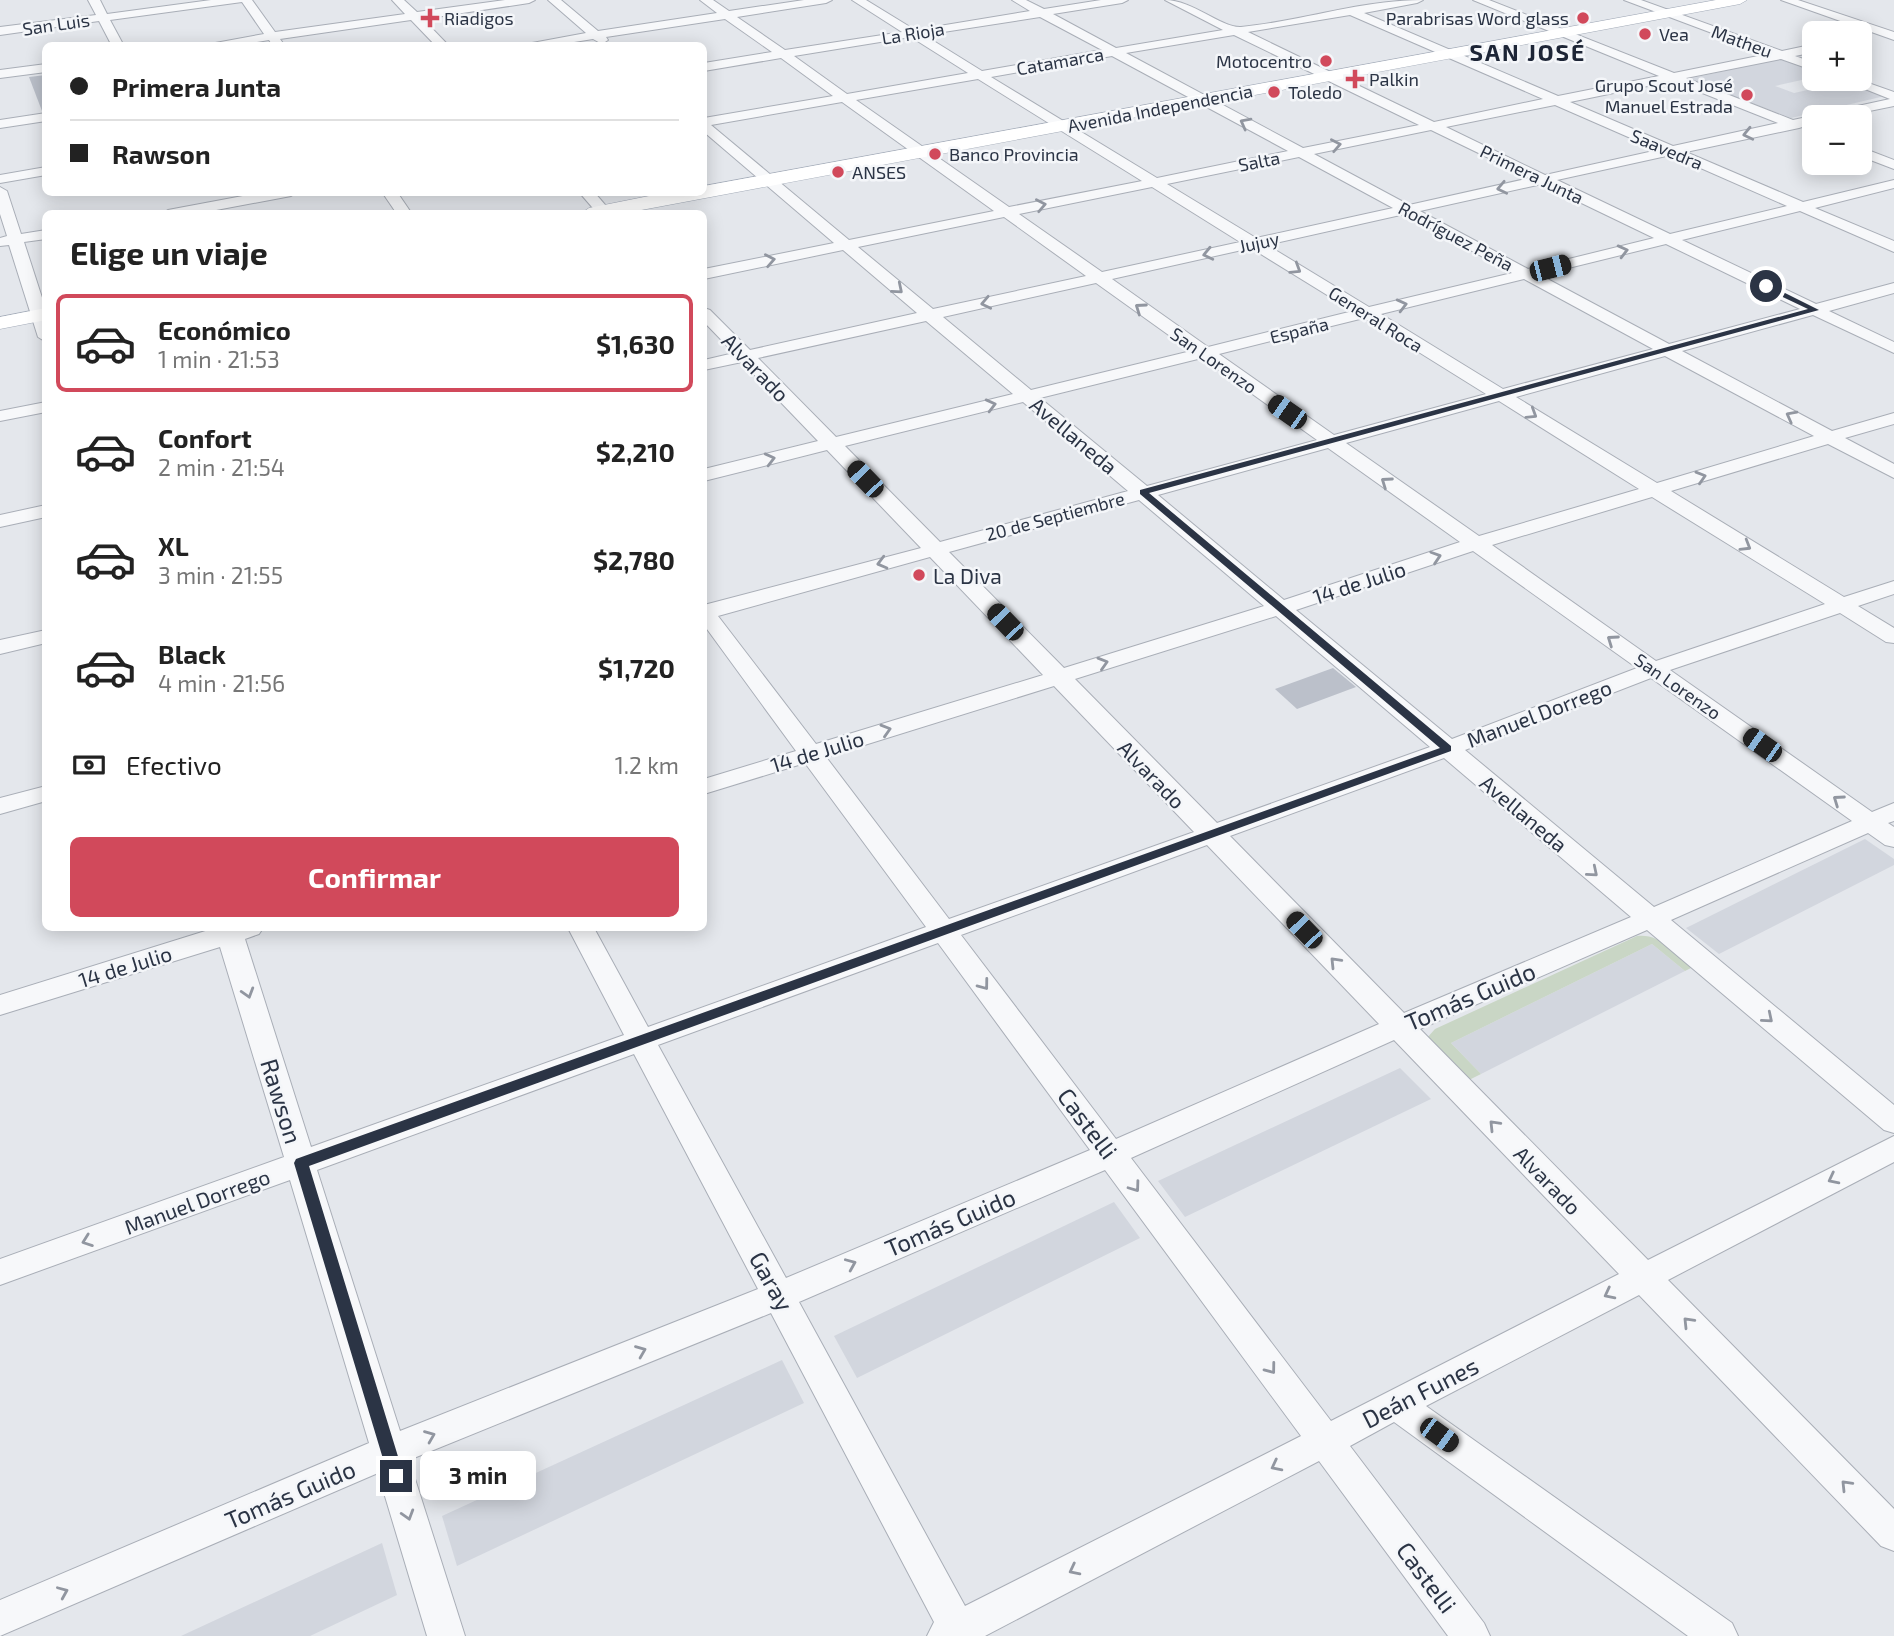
<!DOCTYPE html>
<html lang="es">
<meta charset="utf-8">
<style>
body{margin:0;font-family:"Exo 2",sans-serif;background:#f6f6f6;color:#222;height:100vh;display:flex;flex-direction:column;font-size:26px;white-space:nowrap}
*{box-sizing:border-box;margin:0}
p{font-size:23px;color:#767676}
.icon{flex:none;width:38px;height:38px;fill:none;stroke:currentColor;stroke-width:2;stroke-linecap:round;stroke-linejoin:round}
.map{position:relative;flex:1;overflow:hidden}
.sheet{position:absolute;left:42px;top:210px;width:665px;height:721px;display:flex;flex-direction:column;background:#fff;border-radius:10px;box-shadow:0 4px 18px #0003}
.sheet>*{flex:none}
.hud{position:absolute;left:42px;top:42px;width:665px;height:154px;border-radius:10px;box-shadow:0 4px 18px #0003;display:grid;align-content:center;height:154px;padding:0 28px;background:#fff}
.fabs{position:absolute;left:1802px;top:21px;display:grid;gap:14px}
.fabs a{display:grid;place-items:center;width:70px;height:70px;border-radius:10px;background:#fff;box-shadow:0 4px 18px #0003;font-size:35px}
.end{position:absolute;width:32px;height:32px;margin:-16px;border:9px solid #2b3445;background:#fff;box-shadow:0 0 0 4px #fff}
.from{border-radius:50%}
.bubble{position:absolute;height:49px;border-radius:10px;background:#fff;box-shadow:0 4px 18px #0003;font-size:23px;font-weight:700;line-height:49px;text-align:center}
.car{position:absolute;width:21px;height:42px;margin:-21px -10px;border-radius:9px;box-shadow:0 0 5px 2px #0007;background:linear-gradient(#222 24%,#8ab4d8 0 40%,#222 0 76%,#8ab4d8 0 86%,#222 0)}
.hud b{display:flex;align-items:center;gap:24px;height:66px;font-size:26px}
.hud b+b{border-top:2px solid #e0e0e0}
.hud i{width:18px;height:18px;background:#222}
ul{padding:0;list-style:none}
li{display:flex;align-items:center;gap:21px;height:98px;margin:0 14px 10px;padding:0 14px;border:4px solid transparent;border-radius:10px}
li div{flex:1}
li b{display:block;font-size:26px}
li em{font-style:normal;font-weight:700}
li.selected{border-color:#d1495b}
li>.icon{width:63px;height:63px;stroke-width:1.5}
h2{padding:0 28px;font-size:32px;line-height:84px}
.pay{display:flex;align-items:center;gap:18px;height:77px;padding:0 28px;font-size:26px}
.pay p{margin-inline-start:auto}
.button{display:flex;gap:14px;margin-top:auto;padding:14px 28px}
.button a{flex:1;height:80px;border-radius:10px;background:#d1495b;color:#fff;font-size:28px;font-weight:700;line-height:80px;text-align:center}
.map>svg:first-child{display:block}
.built{fill:#d2d6de}
.green{fill:#c9d6c5}
.building{fill:#bbc0ca}
.lines{fill:none;stroke-linecap:round;stroke-linejoin:round}
.minor-casing{stroke:#a9aeb7;stroke-width:2}
.major-casing{stroke:#a3abb8;stroke-width:1}
.minor{fill:#f7f8fa;fill-rule:evenodd}
.major{fill:#fff;fill-rule:evenodd}
.oneway{stroke:#9196a0}
.route{fill:#2b3445}
.poi-dot{fill:#d1495b;stroke:#f4f6f9;stroke-width:2.5}
.labels{text-anchor:middle;dominant-baseline:central;stroke-width:5;stroke-linejoin:round;paint-order:stroke}
.far-poi-label{font-size:18px;fill:#2b3445;stroke:#f4f6f9;text-anchor:start}
.far-street-label{font-size:18px;fill:#2b3445;stroke:#f4f6f9}
.street-label{font-size:21px;fill:#2b3445;stroke:#f4f6f9}
.poi-label{font-size:21px;fill:#2b3445;stroke:#f4f6f9;text-anchor:start}
.far-district-label{font-size:23px;font-weight:bold;letter-spacing:2px;fill:#1d2536;stroke:#f4f6f9}
.near-street-label{font-size:24px;fill:#2b3445;stroke:#f4f6f9}
</style>
<div class="map">
<svg width="1894" height="1636" viewBox="0 0 1894 1636">
<rect width="100%" height="100%" fill="#e4e7ec"/>
<!-- built -->
<g class="built">
<polygon points="1780,59 1815,72 1815,77 1775,86 1794,93 1844,82 1885,96 1791,118 1688,79"/>
<polygon points="1865,839 1894,859 1894,865 1719,954 1686,928"/>
<polygon points="1652,944 1685,971 1481,1074 1451,1043"/>
<polygon points="1400,1068 1431,1099 1185,1217 1158,1181"/>
<polygon points="1114,1202 1140,1238 857,1378 834,1336"/>
<polygon points="782,1360 804,1403 457,1566 442,1516"/>
<polygon points="382,1543 397,1595 310,1636 181,1636"/>
</g>
<!-- green -->
<path class="green" d="M1637 936C1660 933 1677 954 1693 967L1685 971 1652 944 1451 1043 1481 1074 1467 1081 1427 1038 1435 1029Z"/>
<!-- building -->
<g class="building">
<polygon points="46,75 46,110 42,111 29,77"/>
<polygon points="1333,668 1356,687 1297,709 1275,689"/>
</g>
<g class="lines">
<defs>
<g id="minor">
<polygon points="88,0 100,0 107,14 211,0 252,0 275,32 405,14 392,0 404,0 417,12 505,0 535,0 529,3 423,19 449,46 436,46 411,20 280,39 285,46 273,46 269,40 234,46 199,46 264,34 242,2 110,20 124,46 112,46 99,21 0,35 0,27 96,15"/>
<path d="M548 0H561L598 31 717 13 700 0H713L729 11 804 0H832L826 3 737 17 785 50 902 32 852 0H866L915 30 1030 11 1012 0H1026L1044 9 1101 0H1128L1122 3 1053 14 1116 48 1223 30 1165 0C1193 0 1221 28 1241 27 1303 21 1360 0 1423 0L1417 3 1364 13 1558 96 1659 76 1473 0H1489L1674 73 1768 54 1624 0H1641L1782 51 1815 44V52L1795 56 1815 63V71L1781 59 1686 78 1793 120 1890 99 1840 79H1857L1894 92V106L1840 117H1815V123L1799 128 1686 152 1803 202 1894 180V188L1815 208 1894 241V252L1800 211 1682 240 1816 304 1894 283V293L1829 311 1894 342V353L1813 315 1682 351 1832 431 1894 413V424L1845 438 1894 464V478L1828 444 1671 491 1844 597 1894 581V594L1858 606 1894 628V643L1886 642 1840 613 1670 670 1872 812 1894 803V821L1888 823 1894 827V847L1885 845 1868 833 1671 920 1894 1105V1133L1884 1130 1647 930 1420 1029 1648 1260 1894 1136V1162L1668 1280 1894 1509V1551L1881 1546 1639 1295 1426 1406 1732 1623 1738 1636H1688L1394 1422 1350 1446 1484 1623 1490 1636H1448L1319 1461 985 1636H927L934 1622 771 1313 409 1460 465 1636H427L378 1473 0 1636V1600L369 1443 290 1180 0 1285V1259L284 1157 220 947 0 1015V995L215 928H263L259 934 245 939 311 1147 624 1035 568 928H594L648 1027 926 927 805 763 704 794V779L796 751 704 625V605L921 548 827 450 704 481V469L818 441 742 362 704 370V360L734 353 704 322V308L710 310 750 350 917 313 843 250 704 279V269L834 243 704 132V118L833 96 781 58 704 71V63L772 52 725 19 606 37 608 40 602 44 593 39 549 46H516L586 33ZM1350 15 1543 99 1434 122 1248 32ZM1040 17 1102 50 982 71 924 35ZM1234 35 1419 125 1303 148 1126 53ZM911 37 968 73 847 94 794 56ZM1112 56 1288 151 1157 178 991 77ZM978 79 1142 181 1009 207 856 100ZM1672 81 1778 123 1673 146 1570 102ZM842 102 994 211 849 240 711 125ZM1555 105 1658 150 1545 175 1446 127ZM1431 130 1530 178 1409 205 1314 154ZM1671 155 1787 206 1670 234 1557 180ZM1299 157 1393 208 1256 238 1167 184ZM1542 184 1654 238 1528 269 1420 211ZM1152 187 1240 242 1102 272 1019 214ZM1405 214 1512 273 1369 307 1267 245ZM1004 217 1086 276 933 309 858 247ZM1666 244 1800 309 1669 344 1540 275ZM1251 248 1353 311 1208 347 1112 279ZM1524 279 1653 349 1503 389 1381 314ZM1096 283 1191 351 1031 390 943 317ZM1364 318 1486 394 1334 435 1219 354ZM926 321 1013 394 836 437 758 358ZM1665 356 1814 436 1657 483 1516 397ZM1202 358 1317 440 1147 486 1040 398ZM1499 401 1639 489 1479 536 1346 443ZM1023 402 1128 491 940 542 845 446ZM1328 448 1460 542 1284 600 1158 495ZM1652 497 1825 604 1656 661 1492 545ZM1139 500 1264 606 1064 668 949 552ZM1473 551 1637 668 1452 739 1296 610ZM930 557 1043 675 816 744 718 616ZM1276 616 1430 747 1217 823 1075 679ZM1651 678 1852 821 1654 907 1465 750ZM1054 686 1194 832 949 919 826 757ZM1444 758 1631 917 1404 1013 1230 836ZM1207 845 1379 1024 1116 1139 961 935ZM938 943 1090 1150 786 1278 658 1045ZM1394 1040 1619 1274 1331 1421 1131 1158ZM634 1054 758 1289 400 1431 317 1170ZM1105 1170 1301 1436 965 1606 799 1302Z"/>
<polygon points="1781,0 1798,0 1894,32 1894,40"/>
<polygon points="46,64 46,72 0,78 0,70"/>
<polygon points="46,113 46,121 0,128 0,120"/>
<polygon points="1860,147 1894,160 1894,169 1860,156"/>
<polygon points="46,167 46,175 0,183 0,175"/>
<polygon points="0,187 7,191 21,234 46,230 46,239 24,242 46,310 46,342 38,337 9,245 0,246 0,238 7,236 0,214"/>
<polygon points="264,192 298,192 291,196 195,214 161,214 168,210"/>
<polygon points="382,192 397,192 412,214 397,214"/>
<polygon points="579,192 594,192 613,214 598,214"/>
<polygon points="46,402 46,412 0,421 0,411"/>
<polygon points="46,505 46,517 0,527 0,515"/>
<polygon points="46,630 46,643 0,654 0,640"/>
<polygon points="46,786 46,801 0,814 0,798"/>
</g>
<g id="major">
<polygon points="1716,0 1747,0 1740,4 620,214 580,214 589,208 669,192 704,192 704,186"/>
<polygon points="46,308 46,320 0,329 0,317"/>
</g>
</defs>
<!-- minor casing -->
<use href="#minor" class="minor-casing"/>
<!-- major casing -->
<use href="#major" class="major-casing"/>
<!-- minor -->
<use href="#minor" class="minor"/>
<!-- major -->
<use href="#major" class="major"/>
</g>
<!-- one-way arrows -->
<defs><path id="oneway-chevron" d="M-2-3.5L2.5 0L-2 3.5" fill="none" stroke-width="1.6" stroke-linecap="round" stroke-linejoin="round" transform="scale(1.75)"/></defs>
<g class="oneway">
<use href="#oneway-chevron" transform="translate(1245 123) rotate(-152)"/>
<use href="#oneway-chevron" transform="translate(1748 134) rotate(167)"/>
<use href="#oneway-chevron" transform="translate(1336 145) rotate(-11)"/>
<use href="#oneway-chevron" transform="translate(1502 188) rotate(168)"/>
<use href="#oneway-chevron" transform="translate(1041 205) rotate(-11)"/>
<use href="#oneway-chevron" transform="translate(1623 251) rotate(-14)"/>
<use href="#oneway-chevron" transform="translate(1208 254) rotate(167)"/>
<use href="#oneway-chevron" transform="translate(770 260) rotate(-11)"/>
<use href="#oneway-chevron" transform="translate(1296 269) rotate(32)"/>
<use href="#oneway-chevron" transform="translate(898 289) rotate(40)"/>
<use href="#oneway-chevron" transform="translate(986 303) rotate(168)"/>
<use href="#oneway-chevron" transform="translate(1402 305) rotate(-14)"/>
<use href="#oneway-chevron" transform="translate(1140 308) rotate(-145)"/>
<use href="#oneway-chevron" transform="translate(991 405) rotate(-14)"/>
<use href="#oneway-chevron" transform="translate(1532 414) rotate(32)"/>
<use href="#oneway-chevron" transform="translate(1791 416) rotate(-152)"/>
<use href="#oneway-chevron" transform="translate(770 459) rotate(-14)"/>
<use href="#oneway-chevron" transform="translate(1701 477) rotate(-17)"/>
<use href="#oneway-chevron" transform="translate(1386 482) rotate(-145)"/>
<use href="#oneway-chevron" transform="translate(1746 546) rotate(31)"/>
<use href="#oneway-chevron" transform="translate(1436 557) rotate(-18)"/>
<use href="#oneway-chevron" transform="translate(882 563) rotate(165)"/>
<use href="#oneway-chevron" transform="translate(1612 640) rotate(-145)"/>
<use href="#oneway-chevron" transform="translate(1103 663) rotate(-17)"/>
<use href="#oneway-chevron" transform="translate(886 730) rotate(-17)"/>
<use href="#oneway-chevron" transform="translate(1838 800) rotate(-145)"/>
<use href="#oneway-chevron" transform="translate(1593 872) rotate(40)"/>
<use href="#oneway-chevron" transform="translate(1335 962) rotate(-134)"/>
<use href="#oneway-chevron" transform="translate(984 985) rotate(53)"/>
<use href="#oneway-chevron" transform="translate(248 993) rotate(73)"/>
<use href="#oneway-chevron" transform="translate(1768 1018) rotate(40)"/>
<use href="#oneway-chevron" transform="translate(1494 1125) rotate(-134)"/>
<use href="#oneway-chevron" transform="translate(1833 1179) rotate(153)"/>
<use href="#oneway-chevron" transform="translate(1135 1187) rotate(54)"/>
<use href="#oneway-chevron" transform="translate(87 1241) rotate(160)"/>
<use href="#oneway-chevron" transform="translate(851 1264) rotate(-23)"/>
<use href="#oneway-chevron" transform="translate(1609 1294) rotate(153)"/>
<use href="#oneway-chevron" transform="translate(1688 1322) rotate(-134)"/>
<use href="#oneway-chevron" transform="translate(641 1351) rotate(-22)"/>
<use href="#oneway-chevron" transform="translate(1271 1369) rotate(53)"/>
<use href="#oneway-chevron" transform="translate(430 1436) rotate(-22)"/>
<use href="#oneway-chevron" transform="translate(1276 1466) rotate(153)"/>
<use href="#oneway-chevron" transform="translate(1846 1485) rotate(-134)"/>
<use href="#oneway-chevron" transform="translate(408 1515) rotate(73)"/>
<use href="#oneway-chevron" transform="translate(1074 1570) rotate(153)"/>
<use href="#oneway-chevron" transform="translate(63 1592) rotate(-23)"/>
</g>
<!-- route -->
<polygon class="route" points="1764,285 1769,285 1819,310 1149,493 1451,746 1451,751 309,1166 404,1476 401,1482 396,1484 390,1482 294,1163 296,1159 1440,748 1140,494 1140,490 1808,309 1764,288"/>
<!-- markers -->
<g class="poi-dot">
<path d="M426.5 7.5h7v7h7v7h-7v7h-7v-7h-7v-7h7z"/>
<circle cx="1583" cy="18" r="7"/>
<circle cx="1645" cy="34" r="7"/>
<circle cx="1326" cy="61" r="7"/>
<path d="M1351.5 68.5h7v7h7v7h-7v7h-7v-7h-7v-7h7z"/>
<circle cx="1274" cy="92" r="7"/>
<circle cx="1747" cy="95" r="7"/>
<circle cx="935" cy="154" r="7"/>
<circle cx="838" cy="172" r="7"/>
<circle cx="919" cy="575" r="7"/>
</g>
<g class="labels">
<!-- far-poi labels -->
<g class="far-poi-label">
<text x="444" y="18">Riadigos</text>
<text x="1569" y="18" text-anchor="end">Parabrisas Word glass</text>
<text x="1659" y="34">Vea</text>
<text x="1312" y="61" text-anchor="end">Motocentro</text>
<text x="1369" y="79">Palkin</text>
<text x="1733" y="85" text-anchor="end">Grupo Scout José<tspan x="1733" dy="21">Manuel Estrada</tspan></text>
<text x="1288" y="92">Toledo</text>
<text x="949" y="154">Banco Provincia</text>
<text x="852" y="172">ANSES</text>
</g>
<!-- far-street labels -->
<g class="far-street-label">
<text transform="translate(56 24) rotate(-8)">San Luis</text>
<text transform="translate(913 33) rotate(-9)">La Rioja</text>
<text transform="translate(1742 41) rotate(20)">Matheu</text>
<text transform="translate(1060 61) rotate(-10)">Catamarca</text>
<text transform="translate(1160 108) rotate(-11)">Avenida Independencia</text>
<text transform="translate(1667 149) rotate(23)">Saavedra</text>
<text transform="translate(1259 161) rotate(-11)">Salta</text>
<text transform="translate(1532 174) rotate(26)">Primera Junta</text>
<text transform="translate(1456 236) rotate(28)">Rodríguez Peña</text>
<text transform="translate(1259 242) rotate(-12)">Jujuy</text>
<text transform="translate(1376 319) rotate(32)">General Roca</text>
<text transform="translate(1299 330) rotate(-14)">España</text>
<text transform="translate(1214 360) rotate(35)">San Lorenzo</text>
<text transform="translate(1055 516) rotate(-15)">20 de Septiembre</text>
<text transform="translate(1678 686) rotate(35)">San Lorenzo</text>
</g>
<!-- street labels -->
<g class="street-label">
<text transform="translate(756 367) rotate(46)">Alvarado</text>
<text transform="translate(1074 435) rotate(40)">Avellaneda</text>
<text transform="translate(1359 582) rotate(-18)">14 de Julio</text>
<text transform="translate(1539 713) rotate(-21)">Manuel Dorrego</text>
<text transform="translate(817 751) rotate(-17)">14 de Julio</text>
<text transform="translate(1152 774) rotate(46)">Alvarado</text>
<text transform="translate(1524 813) rotate(40)">Avellaneda</text>
<text transform="translate(125 966) rotate(-17)">14 de Julio</text>
<text transform="translate(1548 1180) rotate(46)">Alvarado</text>
<text transform="translate(197 1201) rotate(-20)">Manuel Dorrego</text>
</g>
<!-- poi labels -->
<g class="poi-label">
<text x="933" y="575">La Diva</text>
</g>
<!-- far-district labels -->
<g class="far-district-label">
<text x="1528" y="52">SAN JOSÉ</text>
</g>
<!-- near-street labels -->
<g class="near-street-label">
<text transform="translate(1470 996) rotate(-23)">Tomás Guido</text>
<text transform="translate(282 1101) rotate(73)">Rawson</text>
<text transform="translate(1088 1123) rotate(53)">Castelli</text>
<text transform="translate(950 1222) rotate(-23)">Tomás Guido</text>
<text transform="translate(772 1281) rotate(61)">Garay</text>
<text transform="translate(1420 1392) rotate(-27)">Deán Funes</text>
<text transform="translate(290 1494) rotate(-23)">Tomás Guido</text>
<text transform="translate(1427 1577) rotate(53)">Castelli</text>
</g>
</g>
</svg>
<div class="fabs">
<a>+</a>
<a>−</a>
</div>
<i class="end from" style="left:1766px;top:286px"></i>
<i class="end" style="left:396px;top:1476px"></i>
<div class="bubble" style="left:420px;top:1451px;width:116px">3 min</div>
<i class="car" style="left:1550px;top:268px;rotate:76deg"></i>
<i class="car" style="left:1287px;top:412px;rotate:305deg"></i>
<i class="car" style="left:865px;top:479px;rotate:316deg"></i>
<i class="car" style="left:1005px;top:622px;rotate:316deg"></i>
<i class="car" style="left:1762px;top:745px;rotate:305deg"></i>
<i class="car" style="left:1304px;top:930px;rotate:316deg"></i>
<i class="car" style="left:1439px;top:1435px;rotate:126deg"></i>
<div class="hud">
<b><i class="from"></i>Primera Junta</b>
<b><i></i>Rawson</b>
</div>
<section class="sheet">
<h2>Elige un viaje</h2>
<ul>
<li class="selected"><svg class="icon" aria-label="car" viewBox="0 0 24 24"><path d="M5 17H2v-5l4-1 3-4h7l3 4 3 1v5h-3M9 17h6M6 11h13"/><circle cx="7" cy="17" r="2"/><circle cx="17" cy="17" r="2"/></svg><div><b>Económico</b><p>1 min · 21:53</p></div><em>$1,630</em></li>
<li><svg class="icon" aria-label="car" viewBox="0 0 24 24"><path d="M5 17H2v-5l4-1 3-4h7l3 4 3 1v5h-3M9 17h6M6 11h13"/><circle cx="7" cy="17" r="2"/><circle cx="17" cy="17" r="2"/></svg><div><b>Confort</b><p>2 min · 21:54</p></div><em>$2,210</em></li>
<li><svg class="icon" aria-label="car" viewBox="0 0 24 24"><path d="M5 17H2v-5l4-1 3-4h7l3 4 3 1v5h-3M9 17h6M6 11h13"/><circle cx="7" cy="17" r="2"/><circle cx="17" cy="17" r="2"/></svg><div><b>XL</b><p>3 min · 21:55</p></div><em>$2,780</em></li>
<li><svg class="icon" aria-label="car" viewBox="0 0 24 24"><path d="M5 17H2v-5l4-1 3-4h7l3 4 3 1v5h-3M9 17h6M6 11h13"/><circle cx="7" cy="17" r="2"/><circle cx="17" cy="17" r="2"/></svg><div><b>Black</b><p>4 min · 21:56</p></div><em>$1,720</em></li>
</ul>
<div class="pay"><svg class="icon" aria-label="cash" viewBox="0 0 24 24"><path d="M3 7h18v10H3z"/><circle cx="12" cy="12" r="2"/></svg>Efectivo<p>1.2 km</p></div>
<div class="button"><a>Confirmar</a></div>
</section>
</div>
